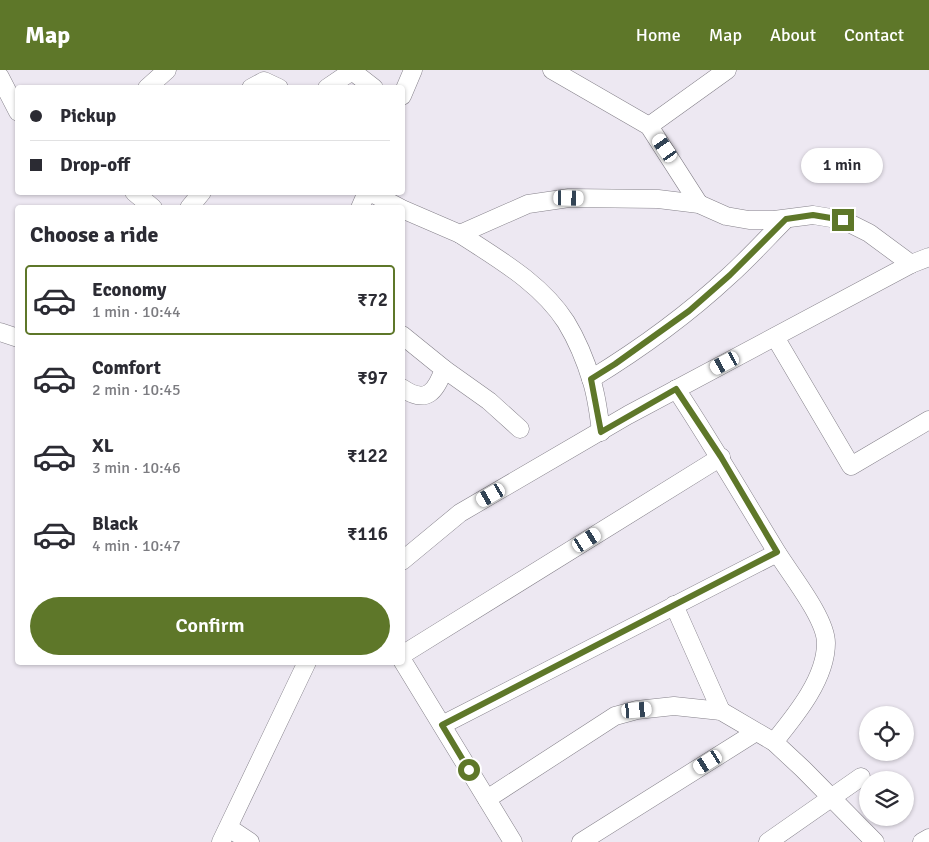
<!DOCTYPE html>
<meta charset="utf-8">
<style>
body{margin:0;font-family:Signika,sans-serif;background:#f7f7f7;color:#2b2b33;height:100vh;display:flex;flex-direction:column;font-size:19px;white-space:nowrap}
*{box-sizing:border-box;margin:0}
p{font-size:16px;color:#7c7c81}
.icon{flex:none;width:28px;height:28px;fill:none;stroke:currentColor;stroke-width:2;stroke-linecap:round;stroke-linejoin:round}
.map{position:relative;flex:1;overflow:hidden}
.side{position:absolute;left:15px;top:135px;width:390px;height:460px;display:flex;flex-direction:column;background:#fff;border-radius:5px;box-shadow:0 1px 4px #0004}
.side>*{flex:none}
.top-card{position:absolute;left:15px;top:15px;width:390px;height:110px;border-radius:5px;box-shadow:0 1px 4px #0004;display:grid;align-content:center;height:110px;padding:0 15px;background:#fff}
.controls{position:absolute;left:859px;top:636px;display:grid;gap:10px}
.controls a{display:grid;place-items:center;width:55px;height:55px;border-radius:50%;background:#fff;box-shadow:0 1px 4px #0004;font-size:25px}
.end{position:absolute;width:22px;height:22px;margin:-11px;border:6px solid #5e7729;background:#fff;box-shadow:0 0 0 2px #fff}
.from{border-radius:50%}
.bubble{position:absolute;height:35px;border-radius:18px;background:#fff;box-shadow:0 1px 4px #0004;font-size:16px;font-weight:600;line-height:35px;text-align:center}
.car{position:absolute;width:15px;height:30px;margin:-15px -8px;border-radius:6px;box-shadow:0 0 4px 1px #0007;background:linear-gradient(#fff 24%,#345 0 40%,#fff 0 76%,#345 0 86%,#fff 0)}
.top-card b{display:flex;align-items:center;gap:18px;height:48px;font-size:19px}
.top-card b+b{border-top:1px solid #e1e1e2}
.top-card i{width:12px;height:12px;background:#2b2b33}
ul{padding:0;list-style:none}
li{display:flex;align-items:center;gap:15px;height:70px;margin:0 10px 8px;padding:0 5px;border:2px solid transparent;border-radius:5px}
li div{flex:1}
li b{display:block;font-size:19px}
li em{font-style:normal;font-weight:600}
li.current{border-color:#5e7729}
li>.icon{width:45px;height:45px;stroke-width:1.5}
h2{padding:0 15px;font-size:22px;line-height:60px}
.button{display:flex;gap:10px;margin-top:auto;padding:10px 15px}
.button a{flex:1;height:58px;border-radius:30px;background:#5e7729;color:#fff;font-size:20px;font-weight:600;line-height:58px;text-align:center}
header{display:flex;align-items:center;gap:30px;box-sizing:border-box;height:70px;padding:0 25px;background:#5e7729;color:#fff}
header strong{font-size:24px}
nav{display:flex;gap:28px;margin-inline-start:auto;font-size:18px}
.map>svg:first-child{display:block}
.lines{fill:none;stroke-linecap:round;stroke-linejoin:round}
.minor-casing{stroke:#85818a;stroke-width:19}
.minor{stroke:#fff;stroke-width:18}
.route{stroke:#5e7729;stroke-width:6}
</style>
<header>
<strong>Map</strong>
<nav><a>Home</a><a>Map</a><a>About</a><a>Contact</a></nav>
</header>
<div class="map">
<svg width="929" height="772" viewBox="0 0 929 772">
<rect width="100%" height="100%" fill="#ede8f2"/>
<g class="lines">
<defs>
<g id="minor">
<polyline points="552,0 649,56 699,134"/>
<polyline points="0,7 18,42"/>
<polyline points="147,18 167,0"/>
<polyline points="251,18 264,11 279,18"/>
<polyline points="327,18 352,1 374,18"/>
<polyline points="402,26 413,0"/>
<polyline points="649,56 727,0"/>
<polyline points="134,122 153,138"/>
<polyline points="370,122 400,138"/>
<polyline points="189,138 202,122"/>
<polyline points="360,138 367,122"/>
<polyline points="402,139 460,164 528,134 569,128 658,129 699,134 726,146 749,150 774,150 813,145 843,150 869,163 911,194 929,187"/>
<path d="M460 164C498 189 541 213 566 252 577 270 586 292 592 312 597 328 599 345 601 362"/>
<polyline points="0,262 18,268"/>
<path d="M402 265 444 299C436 321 427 335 402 318"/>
<polyline points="775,267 851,396 929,350"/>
<polyline points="444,299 489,331 520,359"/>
<path d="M591 309C640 279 687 245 729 206 749 188 767 168 786 149"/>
<path d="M676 319C711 372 743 427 776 481 790 504 826 548 826 573 826 609 795 646 774 672"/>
<polyline points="402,491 460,443 628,345 911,194"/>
<polyline points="674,535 721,641"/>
<polyline points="402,585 721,387"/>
<polyline points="402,590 513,772"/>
<polyline points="442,655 777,483"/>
<polyline points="487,729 615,646 637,640 674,636 721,641 774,672 803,699 875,772"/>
<polyline points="229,758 250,772"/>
<polyline points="221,772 307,592"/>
<polyline points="581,772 756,662"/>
<polyline points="768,772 861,707"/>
<polyline points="922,772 929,768"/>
</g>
</defs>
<!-- minor casing -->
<use href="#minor" class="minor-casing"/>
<!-- minor -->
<use href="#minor" class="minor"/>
</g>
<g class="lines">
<!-- route -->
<polyline class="route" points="469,700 442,655 777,482 721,387 676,319 601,362 591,309 615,294 689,241 730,205 786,149 813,145 843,150"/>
</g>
</svg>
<div class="controls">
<a><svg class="icon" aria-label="locate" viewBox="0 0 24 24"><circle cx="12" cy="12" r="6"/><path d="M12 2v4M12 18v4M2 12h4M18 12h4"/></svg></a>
<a><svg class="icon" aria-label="layers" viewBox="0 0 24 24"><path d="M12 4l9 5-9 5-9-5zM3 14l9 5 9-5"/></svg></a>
</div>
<i class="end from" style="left:469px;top:700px"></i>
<i class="end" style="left:843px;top:150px"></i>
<div class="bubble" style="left:801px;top:78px;width:82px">1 min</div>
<i class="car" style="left:665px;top:78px;rotate:325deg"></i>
<i class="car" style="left:569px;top:128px;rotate:91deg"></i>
<i class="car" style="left:725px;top:293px;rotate:242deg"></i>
<i class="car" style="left:491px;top:425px;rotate:240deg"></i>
<i class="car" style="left:587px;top:470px;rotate:58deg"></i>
<i class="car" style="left:637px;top:640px;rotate:85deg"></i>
<i class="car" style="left:708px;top:692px;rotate:238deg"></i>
<div class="top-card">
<b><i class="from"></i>Pickup</b>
<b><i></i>Drop-off</b>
</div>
<section class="side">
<h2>Choose a ride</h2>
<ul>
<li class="current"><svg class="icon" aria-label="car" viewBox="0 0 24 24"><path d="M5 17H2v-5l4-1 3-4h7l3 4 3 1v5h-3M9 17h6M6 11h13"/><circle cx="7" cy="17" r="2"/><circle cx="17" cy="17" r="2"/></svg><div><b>Economy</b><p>1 min · 10:44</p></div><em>₹72</em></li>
<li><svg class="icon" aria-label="car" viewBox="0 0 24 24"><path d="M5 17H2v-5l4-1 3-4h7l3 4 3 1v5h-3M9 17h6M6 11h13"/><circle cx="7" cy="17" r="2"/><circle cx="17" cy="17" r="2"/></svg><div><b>Comfort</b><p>2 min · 10:45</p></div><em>₹97</em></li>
<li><svg class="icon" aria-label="car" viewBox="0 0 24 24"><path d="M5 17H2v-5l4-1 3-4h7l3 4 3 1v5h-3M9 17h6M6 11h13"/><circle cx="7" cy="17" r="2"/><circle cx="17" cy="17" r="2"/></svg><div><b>XL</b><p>3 min · 10:46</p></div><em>₹122</em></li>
<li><svg class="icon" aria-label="car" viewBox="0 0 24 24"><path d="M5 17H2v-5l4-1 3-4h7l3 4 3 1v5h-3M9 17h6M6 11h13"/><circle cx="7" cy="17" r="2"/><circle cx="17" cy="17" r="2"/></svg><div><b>Black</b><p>4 min · 10:47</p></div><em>₹116</em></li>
</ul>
<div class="button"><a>Confirm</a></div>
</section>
</div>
